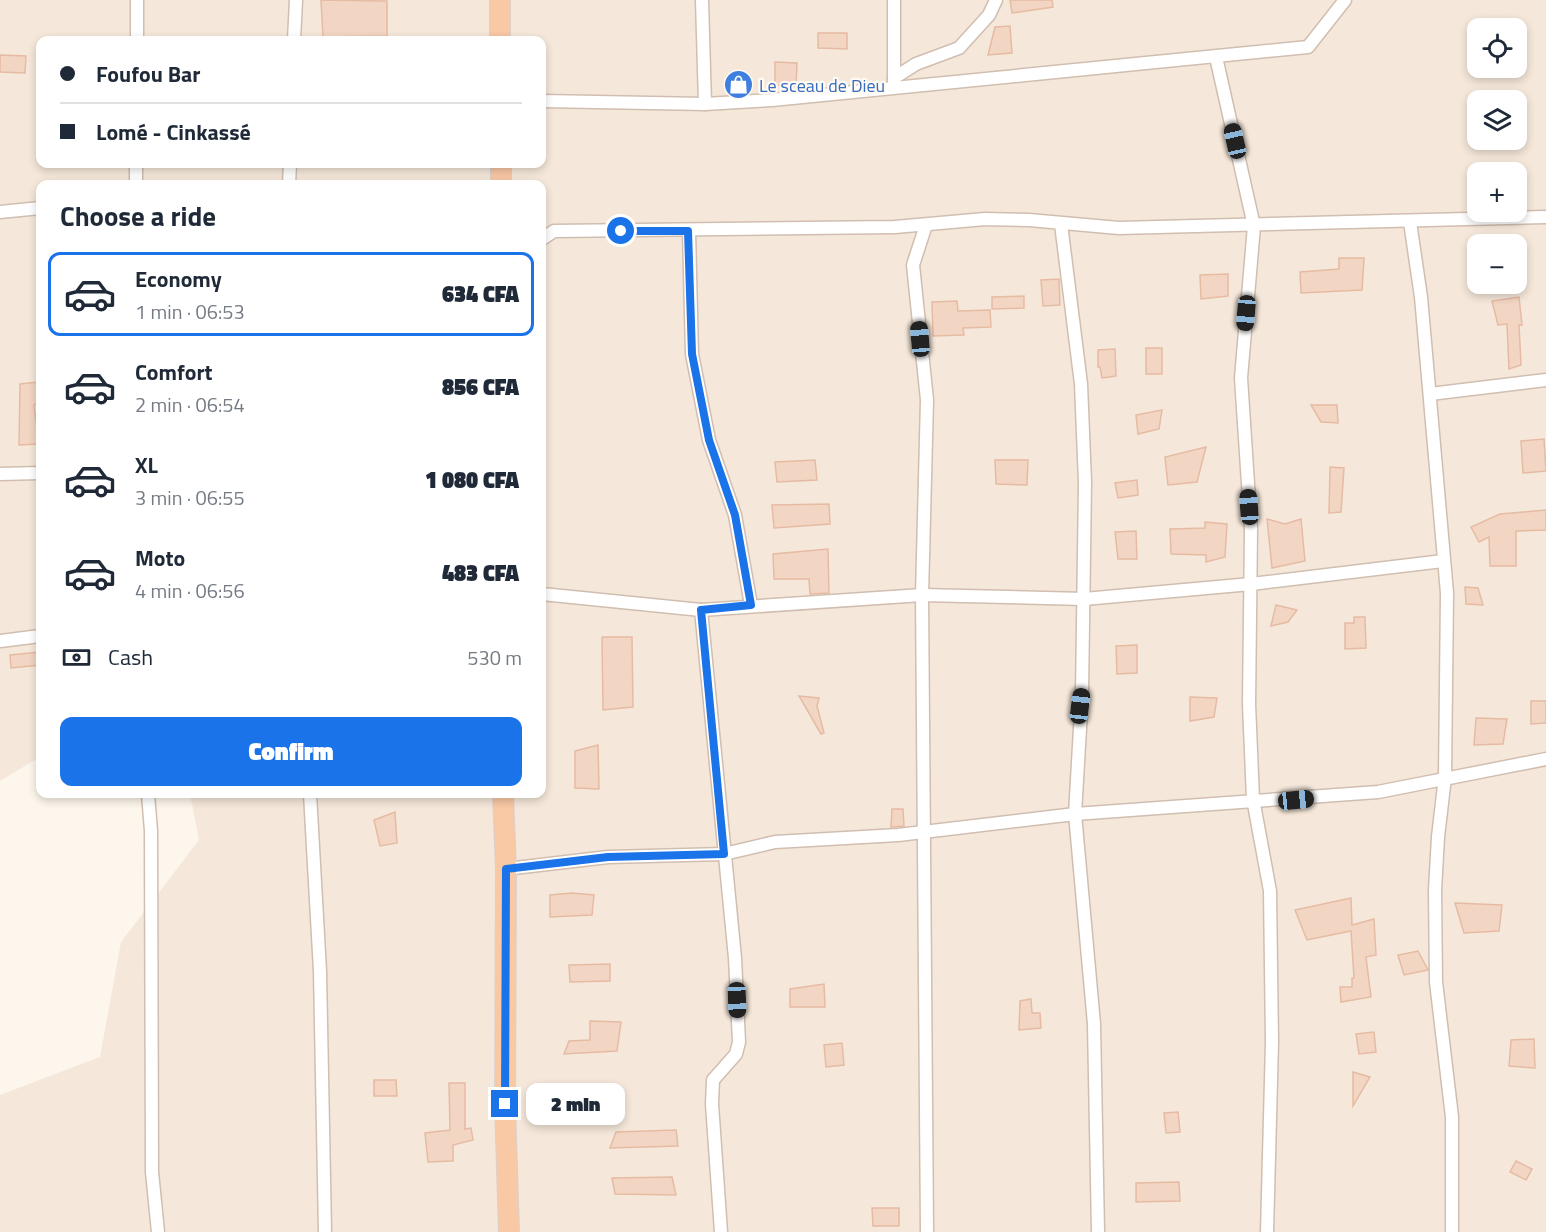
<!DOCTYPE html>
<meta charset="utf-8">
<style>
body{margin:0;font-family:"Titillium Web",sans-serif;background:#f2f2f3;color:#1f2937;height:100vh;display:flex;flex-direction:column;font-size:22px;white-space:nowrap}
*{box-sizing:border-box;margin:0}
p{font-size:20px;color:#747a83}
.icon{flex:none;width:33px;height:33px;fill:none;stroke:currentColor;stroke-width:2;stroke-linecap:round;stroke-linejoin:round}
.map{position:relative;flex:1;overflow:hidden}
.drawer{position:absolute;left:36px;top:180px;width:510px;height:618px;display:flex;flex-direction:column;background:#fff;border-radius:12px;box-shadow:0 3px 9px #0003}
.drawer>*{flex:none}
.top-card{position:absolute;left:36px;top:36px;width:510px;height:132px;border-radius:12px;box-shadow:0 3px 9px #0003;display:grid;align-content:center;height:132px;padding:0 24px;background:#fff}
.buttons{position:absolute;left:1467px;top:18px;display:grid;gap:12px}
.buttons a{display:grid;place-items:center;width:60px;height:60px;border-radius:12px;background:#fff;box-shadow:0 3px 9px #0003;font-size:30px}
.end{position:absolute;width:27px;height:27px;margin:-14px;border:8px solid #1a73e8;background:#fff;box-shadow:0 0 0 3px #fff}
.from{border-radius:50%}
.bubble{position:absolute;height:42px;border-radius:12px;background:#fff;box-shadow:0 3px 9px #0003;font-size:20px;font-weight:800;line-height:42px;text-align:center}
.car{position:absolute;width:18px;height:36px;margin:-18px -9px;border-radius:8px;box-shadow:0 0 4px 2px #0007;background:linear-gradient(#222 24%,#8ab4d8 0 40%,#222 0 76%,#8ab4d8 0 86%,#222 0)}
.top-card b{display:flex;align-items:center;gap:21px;height:57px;font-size:22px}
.top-card b+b{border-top:2px solid #e0e1e3}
.top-card i{width:15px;height:15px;background:#1f2937}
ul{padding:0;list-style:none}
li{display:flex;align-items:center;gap:18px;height:84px;margin:0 12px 9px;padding:0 12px;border:3px solid transparent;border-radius:12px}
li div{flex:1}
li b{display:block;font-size:22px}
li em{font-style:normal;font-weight:800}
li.on{border-color:#1a73e8}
li>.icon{width:54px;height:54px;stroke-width:1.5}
h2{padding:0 24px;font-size:27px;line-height:72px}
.pay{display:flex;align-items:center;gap:15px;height:66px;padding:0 24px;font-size:22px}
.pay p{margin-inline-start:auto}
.action{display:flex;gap:12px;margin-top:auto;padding:12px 24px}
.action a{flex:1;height:69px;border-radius:12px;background:#1a73e8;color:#fff;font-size:24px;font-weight:800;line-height:69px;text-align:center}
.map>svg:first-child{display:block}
.residential{fill:#f5e8da;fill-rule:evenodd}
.building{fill:#f3d5c3;stroke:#e6bba3;stroke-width:1.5}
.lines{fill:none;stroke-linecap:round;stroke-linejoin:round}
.minor-casing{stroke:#d1beb0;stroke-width:15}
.trunk-casing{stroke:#dad1cd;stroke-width:22}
.minor{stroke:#fff;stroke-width:12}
.trunk{stroke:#f9c8a4;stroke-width:20}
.route{stroke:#1a73e8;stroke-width:8}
.labels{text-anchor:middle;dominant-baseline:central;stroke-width:4.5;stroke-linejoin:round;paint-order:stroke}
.shop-label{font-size:18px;fill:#366cbe;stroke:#fffaf3;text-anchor:start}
</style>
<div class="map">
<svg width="1546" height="1232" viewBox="0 0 1546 1232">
<rect width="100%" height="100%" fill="#fdf6ec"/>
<!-- residential -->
<path class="residential" d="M0 0H1546V1232H0V1095L100 1057 121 942 199 840 190 794H542V184H40V757L0 781ZM1478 28H1516V68H1478ZM40 40H542V164H40ZM1478 100H1516V140H1478ZM1478 172H1516V212H1478ZM1478 244H1516V284H1478Z"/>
<!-- building -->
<g class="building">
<polygon points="321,0 387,1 387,36 323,37"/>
<polygon points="1010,0 1052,0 1053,7 1012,13"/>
<polygon points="1010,26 1012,53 988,55 995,27"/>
<polygon points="818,33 847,33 847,49 818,48"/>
<polygon points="0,55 26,56 25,73 0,72"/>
<polygon points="775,62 797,63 796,86 775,85"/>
<polygon points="1339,258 1364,258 1362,290 1301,293 1300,272 1339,269"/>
<polygon points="1228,274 1228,296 1201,299 1200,275"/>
<polygon points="1059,279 1060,305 1043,306 1041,280"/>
<polygon points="1024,296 1024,308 992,309 992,297"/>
<polygon points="1519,297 1522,325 1519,325 1521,365 1509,369 1507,324 1498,325 1492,301"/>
<polygon points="957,301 958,311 990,310 991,327 963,328 964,335 933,336 932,302"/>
<rect x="1146" y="348" width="16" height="26"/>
<polygon points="1115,349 1116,376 1102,378 1100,367 1098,367 1098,350"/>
<polygon points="38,382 38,403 34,405 39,444 19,445 20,384"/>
<polygon points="1311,405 1337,405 1338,423 1321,422"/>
<polygon points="1162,410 1159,429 1138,434 1136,415"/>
<polygon points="1544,439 1546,471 1523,473 1521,441"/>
<polygon points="1206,447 1197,482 1168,485 1165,457"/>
<polygon points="815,460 817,480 777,482 775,462"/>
<polygon points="995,460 1028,460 1027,485 996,484"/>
<polygon points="1330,467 1344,468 1341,512 1329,513"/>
<polygon points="1137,480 1138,495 1118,498 1115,483"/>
<polygon points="829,504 830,524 774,528 772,505"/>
<polygon points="1546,510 1546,530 1516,531 1516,566 1490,566 1489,537 1479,542 1471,527 1500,514"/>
<polygon points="1267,519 1285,524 1301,519 1305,561 1272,568"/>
<polygon points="1205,522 1227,524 1225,557 1206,562 1206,555 1171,554 1170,529 1205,528"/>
<polygon points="1136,531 1137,559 1118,559 1115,532"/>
<polygon points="828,549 829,593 810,594 809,579 774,579 773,554"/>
<polygon points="1465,587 1478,588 1483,605 1466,604"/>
<polygon points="1276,605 1297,610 1288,622 1271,626"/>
<polygon points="1354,617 1365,617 1366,648 1345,649 1345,623 1354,623"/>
<polygon points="602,637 632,637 633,707 603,710"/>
<polygon points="1137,645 1137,673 1117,674 1116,646"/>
<polygon points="40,652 40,665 11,668 10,655"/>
<polygon points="799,696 819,698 817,706 824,733 821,734"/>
<polygon points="1190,697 1217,698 1214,717 1190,721"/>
<polygon points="1531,701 1546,701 1546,723 1531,724"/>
<polygon points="1476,718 1507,719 1503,744 1474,745"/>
<polygon points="598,745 599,789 575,788 575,751"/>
<polygon points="892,809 903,809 904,826 891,827"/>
<polygon points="395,812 397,843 380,846 374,820"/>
<polygon points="572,893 594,895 592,915 550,917 550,895"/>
<polygon points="1351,898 1352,925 1374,919 1376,955 1366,957 1371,997 1341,1002 1340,987 1352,987 1352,978 1354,978 1351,931 1307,940 1295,910"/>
<polygon points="1455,903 1502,905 1499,931 1464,933"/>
<polygon points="1418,951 1428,970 1404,975 1398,955"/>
<polygon points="610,964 610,981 570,982 569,965"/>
<polygon points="824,984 825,1007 790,1007 790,989"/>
<polygon points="1031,999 1032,1013 1040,1013 1041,1028 1019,1030 1020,1001"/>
<polygon points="590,1021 621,1022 617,1051 564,1054 569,1041 590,1040"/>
<polygon points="1374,1032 1376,1052 1359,1054 1356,1034"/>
<polygon points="1534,1039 1535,1068 1509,1066 1511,1040"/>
<polygon points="842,1043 844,1065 826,1067 824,1045"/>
<polygon points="1353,1072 1370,1077 1353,1106"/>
<polygon points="374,1080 396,1080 397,1096 374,1096"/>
<polygon points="449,1083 465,1083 465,1129 471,1128 473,1140 453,1145 453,1161 428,1162 425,1133 450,1130"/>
<polygon points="1178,1112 1180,1132 1166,1133 1164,1113"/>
<polygon points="676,1130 678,1146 610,1148 616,1132"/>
<polygon points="1516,1161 1532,1169 1526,1180 1510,1172"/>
<polygon points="672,1177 676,1195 615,1194 612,1178"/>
<polygon points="1179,1182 1180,1201 1136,1202 1136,1183"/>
<polygon points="872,1208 899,1208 899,1226 873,1226"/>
</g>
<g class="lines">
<defs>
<g id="minor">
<polyline points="702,0 705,104"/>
<polyline points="894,0 894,78"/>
<polyline points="137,40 137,0"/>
<polyline points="294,40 296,0"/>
<polyline points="1216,57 1254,226 1241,378 1251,529 1249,704 1253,799 1270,891 1272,1042 1267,1232"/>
<polyline points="894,87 894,78 916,64 959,48 989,15 996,0"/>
<polyline points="542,101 705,104 772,100 1308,47 1345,0"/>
<polyline points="136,184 136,164"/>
<polyline points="289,184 290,164"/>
<polyline points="0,212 40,208"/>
<polyline points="1410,222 1421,297 1447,593 1445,777 1438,837 1435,890 1436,982 1452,1117 1452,1232"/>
<polyline points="1061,224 1081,384 1085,482 1082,694 1075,814 1094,1024 1098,1232"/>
<polyline points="926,225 913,265 927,400 922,595 927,1232"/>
<polyline points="689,231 692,354 709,440 735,515 751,605"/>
<polyline points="542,239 554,231 895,227 985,219 1029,220 1119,228 1546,217"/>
<polyline points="1430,394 1546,380"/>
<polyline points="0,474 40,473"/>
<polyline points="542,594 701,610 922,595 1084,599 1251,584 1443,561"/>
<polyline points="701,610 735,958 739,1042 736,1054 713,1080 712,1104 721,1232"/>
<polyline points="0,641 40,636"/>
<polyline points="148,794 151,831 152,1172 158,1232"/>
<polyline points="310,794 320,971 325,1232"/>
<polyline points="506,869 608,857 724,854 775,842 898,835 1075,814 1378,792 1546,759"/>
</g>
<g id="trunk">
<polyline points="500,0 500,40"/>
<polyline points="501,164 501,184"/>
<polyline points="503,794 506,869 505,1105 509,1232"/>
</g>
</defs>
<!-- minor casing -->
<use href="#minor" class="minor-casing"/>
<!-- trunk casing -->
<use href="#trunk" class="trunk-casing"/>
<!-- minor -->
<use href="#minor" class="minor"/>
<!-- trunk -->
<use href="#trunk" class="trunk"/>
</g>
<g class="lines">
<!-- route -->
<polyline class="route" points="505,1104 506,869 608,857 724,854 701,610 751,605 735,515 709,440 692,354 688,231 621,231"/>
</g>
<!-- icons -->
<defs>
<symbol id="shop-disc" viewBox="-11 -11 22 22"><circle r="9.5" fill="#3f7fe0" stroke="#fffaf3"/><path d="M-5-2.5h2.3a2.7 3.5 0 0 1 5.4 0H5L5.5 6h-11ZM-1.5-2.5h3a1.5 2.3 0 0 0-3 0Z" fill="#fff"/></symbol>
</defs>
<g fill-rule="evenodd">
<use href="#shop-disc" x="722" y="68" width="33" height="33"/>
</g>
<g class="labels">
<!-- shop labels -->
<g class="shop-label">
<text x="759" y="85">Le sceau de Dieu</text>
</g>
</g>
</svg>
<div class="buttons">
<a><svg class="icon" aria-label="locate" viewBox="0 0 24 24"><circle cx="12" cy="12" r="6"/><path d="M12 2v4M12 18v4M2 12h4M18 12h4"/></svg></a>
<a><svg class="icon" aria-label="layers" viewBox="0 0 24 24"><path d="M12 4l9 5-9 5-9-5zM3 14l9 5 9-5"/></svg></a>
<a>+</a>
<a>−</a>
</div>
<i class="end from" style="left:621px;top:231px"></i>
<i class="end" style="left:505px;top:1104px"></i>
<div class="bubble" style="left:526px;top:1083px;width:99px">2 min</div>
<i class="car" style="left:1235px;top:141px;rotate:347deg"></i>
<i class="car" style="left:1246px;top:313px;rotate:185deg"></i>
<i class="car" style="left:920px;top:339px;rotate:355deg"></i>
<i class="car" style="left:1249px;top:507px;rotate:356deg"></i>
<i class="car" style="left:1080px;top:706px;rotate:7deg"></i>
<i class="car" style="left:1296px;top:800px;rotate:84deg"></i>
<i class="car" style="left:737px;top:1000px;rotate:178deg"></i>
<div class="top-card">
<b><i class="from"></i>Foufou Bar</b>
<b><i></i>Lomé - Cinkassé</b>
</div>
<section class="drawer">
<h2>Choose a ride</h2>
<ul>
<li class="on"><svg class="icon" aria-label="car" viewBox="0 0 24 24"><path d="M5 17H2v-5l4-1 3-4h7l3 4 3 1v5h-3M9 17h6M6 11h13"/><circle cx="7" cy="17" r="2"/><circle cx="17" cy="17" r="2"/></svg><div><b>Economy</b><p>1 min · 06:53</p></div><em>634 CFA</em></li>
<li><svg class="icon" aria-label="car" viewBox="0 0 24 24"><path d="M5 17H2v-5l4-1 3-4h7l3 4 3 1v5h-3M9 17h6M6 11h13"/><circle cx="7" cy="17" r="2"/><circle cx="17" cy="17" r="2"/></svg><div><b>Comfort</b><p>2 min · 06:54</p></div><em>856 CFA</em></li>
<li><svg class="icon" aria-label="car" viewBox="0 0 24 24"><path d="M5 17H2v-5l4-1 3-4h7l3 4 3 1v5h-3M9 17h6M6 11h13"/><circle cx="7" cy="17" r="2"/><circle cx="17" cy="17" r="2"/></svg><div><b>XL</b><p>3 min · 06:55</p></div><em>1 080 CFA</em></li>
<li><svg class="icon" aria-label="car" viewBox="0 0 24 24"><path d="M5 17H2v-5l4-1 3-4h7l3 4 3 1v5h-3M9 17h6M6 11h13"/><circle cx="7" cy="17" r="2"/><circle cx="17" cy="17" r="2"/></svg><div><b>Moto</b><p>4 min · 06:56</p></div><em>483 CFA</em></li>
</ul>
<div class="pay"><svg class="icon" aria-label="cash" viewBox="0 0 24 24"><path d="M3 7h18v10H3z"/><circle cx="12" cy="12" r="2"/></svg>Cash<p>530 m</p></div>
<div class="action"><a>Confirm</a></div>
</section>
</div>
